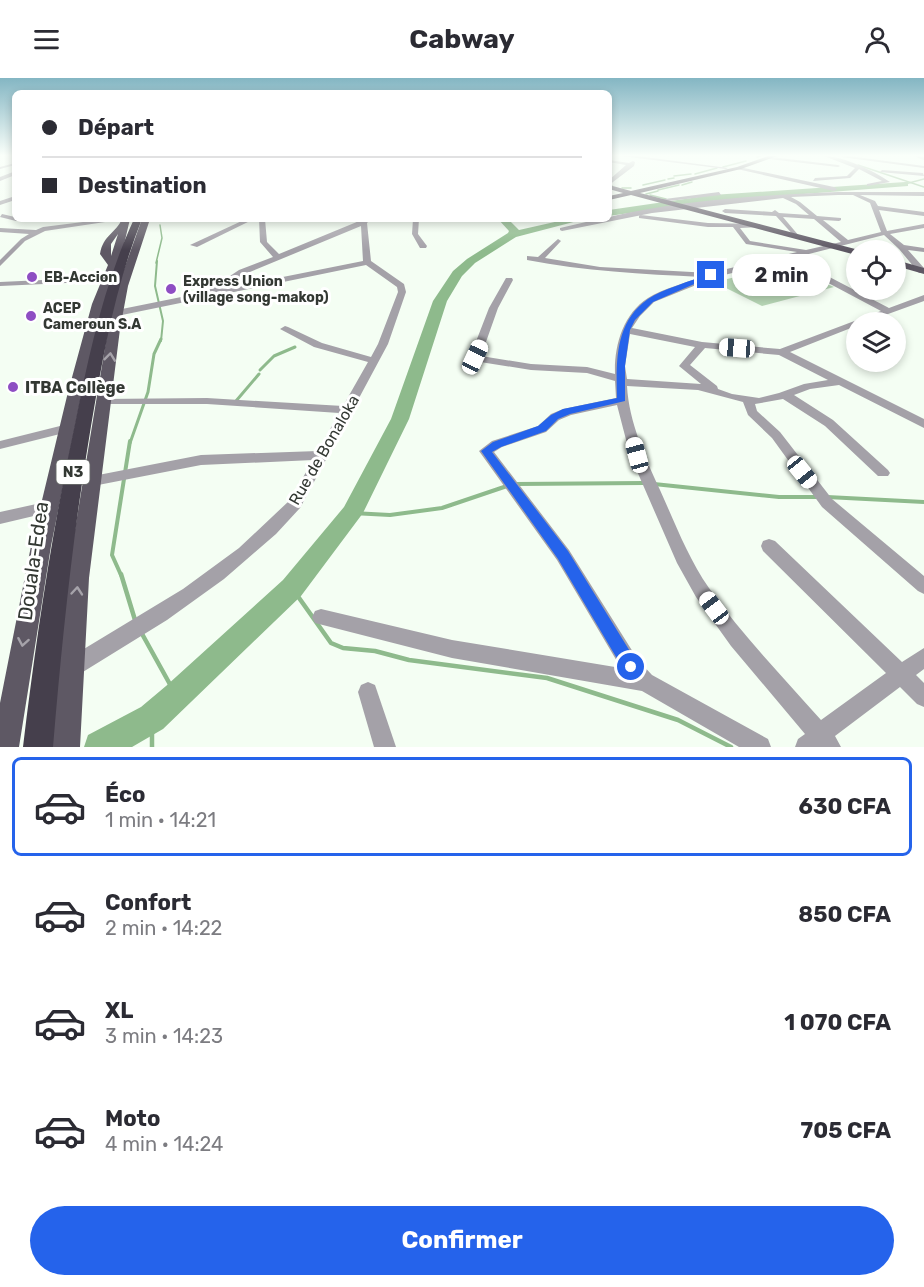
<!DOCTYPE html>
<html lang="fr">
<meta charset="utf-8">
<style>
body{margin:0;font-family:Rubik,sans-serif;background:#f2f2f3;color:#2b2b33;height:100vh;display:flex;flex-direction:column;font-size:22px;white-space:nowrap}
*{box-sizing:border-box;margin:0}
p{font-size:20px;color:#7c7c81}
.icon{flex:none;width:33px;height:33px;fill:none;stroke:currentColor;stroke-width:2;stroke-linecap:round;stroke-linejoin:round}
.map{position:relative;height:669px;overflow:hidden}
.panel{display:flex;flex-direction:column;background:#fff;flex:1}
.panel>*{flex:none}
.banner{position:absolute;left:12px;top:12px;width:600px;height:132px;border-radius:9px;box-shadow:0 3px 9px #0003;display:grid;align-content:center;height:132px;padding:0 30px;background:#fff}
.controls{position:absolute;left:846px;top:162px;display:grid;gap:12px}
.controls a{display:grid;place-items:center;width:60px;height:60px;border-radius:50%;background:#fff;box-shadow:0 3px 9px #0003;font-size:30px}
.end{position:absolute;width:27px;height:27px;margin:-14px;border:8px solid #2563eb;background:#fff;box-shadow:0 0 0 3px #fff}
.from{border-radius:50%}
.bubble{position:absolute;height:42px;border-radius:21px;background:#fff;box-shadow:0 3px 9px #0003;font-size:20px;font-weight:700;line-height:42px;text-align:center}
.car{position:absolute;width:18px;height:36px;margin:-18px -9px;border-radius:8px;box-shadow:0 0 4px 2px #0007;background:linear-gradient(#fff 24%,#345 0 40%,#fff 0 76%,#345 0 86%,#fff 0)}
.banner b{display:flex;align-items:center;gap:21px;height:57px;font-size:22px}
.banner b+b{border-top:2px solid #e1e1e2}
.banner i{width:15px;height:15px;background:#2b2b33}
ul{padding:10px 0 0;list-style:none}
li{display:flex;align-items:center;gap:18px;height:99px;margin:0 12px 9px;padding:0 18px;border:3px solid transparent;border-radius:9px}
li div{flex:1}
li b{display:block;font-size:22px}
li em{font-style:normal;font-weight:700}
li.selected{border-color:#2563eb}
li>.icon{width:54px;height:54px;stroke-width:1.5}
.button{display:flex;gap:12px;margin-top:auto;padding:12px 30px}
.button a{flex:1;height:69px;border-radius:36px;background:#2563eb;color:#fff;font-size:24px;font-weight:700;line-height:69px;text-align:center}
header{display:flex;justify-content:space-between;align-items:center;height:78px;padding:0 30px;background:#fff;font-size:27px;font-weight:700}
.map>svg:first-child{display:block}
.green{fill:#b8d7b6}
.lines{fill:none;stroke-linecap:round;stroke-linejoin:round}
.stream-far4{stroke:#8eba8c;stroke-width:1.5}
.stream-far3{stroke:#8eba8c;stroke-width:2}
.stream-far2{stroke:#8eba8c;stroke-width:3}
.stream-far1{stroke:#8eba8c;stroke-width:4}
.stream{stroke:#8eba8c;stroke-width:4.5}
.river{fill:#8eba8c;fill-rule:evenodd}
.minor{fill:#a4a1a8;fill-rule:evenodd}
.major{fill:#5e5864;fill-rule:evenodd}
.highway{fill:#453f4c;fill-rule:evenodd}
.oneway{stroke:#a6a3aa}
.route{fill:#2563eb}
.poi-dot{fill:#8e4ec3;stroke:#fff;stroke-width:2}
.labels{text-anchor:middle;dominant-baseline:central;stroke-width:6;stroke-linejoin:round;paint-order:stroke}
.far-poi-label{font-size:14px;font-weight:bold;fill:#333833;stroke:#fff;text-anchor:start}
.shield{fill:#fff;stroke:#707470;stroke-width:1.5}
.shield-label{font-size:15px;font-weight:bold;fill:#333833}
.poi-label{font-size:16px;font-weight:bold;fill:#333833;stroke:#fff;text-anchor:start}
.street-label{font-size:16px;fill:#333833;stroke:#fff}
.near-street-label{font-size:20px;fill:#333833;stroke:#fff}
</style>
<header><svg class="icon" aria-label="menu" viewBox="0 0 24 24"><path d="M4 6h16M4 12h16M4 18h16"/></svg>Cabway<svg class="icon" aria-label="person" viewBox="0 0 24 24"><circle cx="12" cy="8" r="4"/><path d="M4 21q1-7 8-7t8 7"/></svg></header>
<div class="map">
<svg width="924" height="669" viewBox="0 0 924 669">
<rect width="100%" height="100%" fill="#f4fef3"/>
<!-- green -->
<polygon class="green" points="784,188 834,209 762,228 714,204"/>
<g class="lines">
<!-- stream-far4 -->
<g class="stream-far4">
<polyline points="757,79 760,78"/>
<polyline points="858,87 924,109"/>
<polyline points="723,89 746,83"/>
<polyline points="695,96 717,90"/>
<polyline points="674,98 691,96"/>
<polyline points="668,101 674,100"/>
<polyline points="905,106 924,101"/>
<polyline points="609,107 612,108"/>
<polyline points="643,107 665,102"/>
<polyline points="682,107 692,104"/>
<polyline points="622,110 631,110"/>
<polyline points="658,112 679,107"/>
<polyline points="646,116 658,113"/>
<polyline points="650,117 666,121"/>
<polyline points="156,185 162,160 160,147"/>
</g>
<!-- stream-far3 -->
<polyline class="stream-far3" points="157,183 155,208 163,243 161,263"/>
<!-- stream-far2 -->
<g class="stream-far2">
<polyline points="260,292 274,278 295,269"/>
<polyline points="236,323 259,296"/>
<polyline points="130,365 148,314 154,276 161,261"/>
</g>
<!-- stream-far1 -->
<g class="stream-far1">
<polyline points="516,406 644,405"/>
<polyline points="654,406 779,419 817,419"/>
<polyline points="827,419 924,424"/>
<polyline points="352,435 390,437 442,430 507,408"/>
<polyline points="121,497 112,477 130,363"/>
</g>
<!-- stream -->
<g class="stream">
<polyline points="121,496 135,542"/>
<polyline points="292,510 331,565 343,570 375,573 409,582 547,600 678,642 731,669"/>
<polyline points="141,554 177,619"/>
<polyline points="152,640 152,669"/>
</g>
<!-- river -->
<g class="river">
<polygon points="905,104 908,104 908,108 712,123 609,138 609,132 712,117"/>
<polygon points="498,141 508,141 519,152 568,141 585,141 516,159 475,185 462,198 447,223 409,341 363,435 301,518 163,651 132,669 84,669 88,657 141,629 166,608 283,502 344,429 391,341 433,223 453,193 467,181 508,155 509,153"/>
</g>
<!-- minor -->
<g class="minor">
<polygon points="621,78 637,78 728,90 726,91"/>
<path d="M824 78C843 78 874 93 890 104L867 108V106L882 103 859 91 850 100 813 103 815 100 847 98 855 90Z"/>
<polygon points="848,78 924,88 924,90 841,79"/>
<polygon points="916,78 924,79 924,82 916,79"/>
<polygon points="771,79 838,87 840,88 838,89 769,81"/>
<polygon points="609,82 629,85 633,83 635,84 634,88 609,107 609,102 626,87 609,84"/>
<polygon points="15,85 15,87 0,91 0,89"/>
<polygon points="739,89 834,109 837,111 834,113 737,91"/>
<polygon points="882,92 923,95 924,98 880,94"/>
<polygon points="13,94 15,94 15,97 0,103 0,99"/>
<polygon points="719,114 721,117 660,124 657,122"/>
<path d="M838 114H924V118L860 117 875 123 878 128 924 134V138L879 132 887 153 924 146V150L890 156 904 167 924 170V174L908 172 924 190V195H919L899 171 884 157 793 180 889 230 924 217V223L866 244H856V248L790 274 924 341V350L839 307 810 311 794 317 833 342 888 392 890 395 888 398H878L825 348 783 321 755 326 757 333 780 354 832 421 924 498V516L918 513 822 429 772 360 748 337 743 324 698 312 627 308C629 344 645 379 660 412 675 445 688 480 709 510 742 557 783 599 821 642L886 595 763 473 761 468 763 463 769 461 775 463 902 584 924 570V591L916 597 924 605V629L917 626 900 609 835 658 841 669H795L798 661 805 656 731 568 696 519 677 485 630 377 617 327 571 337 559 342 546 354 502 369 494 374 569 472 638 582 652 597 768 661 771 669H739L642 613 452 580 315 545 312 539 315 533 321 531 452 562 621 590 557 482 479 373 492 363 538 348 551 336 563 331 616 320 615 303 587 295 531 292 474 283 470 279 489 230 506 200H512L513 202 498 230 481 278 531 286 587 289 615 296C614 268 623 236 648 220 662 211 685 205 701 199 643 196 584 193 527 182V178L538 179 558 161 561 163 545 180 600 189 710 195 797 174 746 166 733 149H708L639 140V138L641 137 708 145 759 146 762 148 761 149 740 150 750 163 806 172 841 164 814 141 783 139 799 158 796 160 776 138 725 135 722 133 725 131 772 134 775 132 779 135 809 137 796 126 783 120 652 135 562 153 560 152V150L599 141H609V139C684 122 762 117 838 114ZM838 117H853L870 125 881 154 848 162 823 142 839 143 841 142V140L817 138 800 124 791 119ZM785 182 881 233 780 271 702 264 632 250 640 238 654 224 716 199ZM630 256 695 269 679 288 701 306 627 301 625 288ZM705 270 779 277 828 302 804 306 779 315 759 320 732 316 718 311 717 308 690 287Z"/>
<polygon points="15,118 15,122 0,127 0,123"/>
<polygon points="2,136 15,139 15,141 19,141 16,143 0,139"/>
<polygon points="107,141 125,141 45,153 25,163 0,188 0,182 21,161 29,156 0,154 0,150 36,152 43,149"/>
<polygon points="246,141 254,141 197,169 190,167"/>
<path d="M259 141H265L267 164 279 176 364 141H371L367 145 371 183 404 206 406 214 388 266 300 430 276 456 224 501 167 542 78 597 71 600 64 597 61 590 64 583 183 511 239 470 290 422 313 382 201 387 93 408 88 407 86 403 88 399 201 377 318 373 339 335 207 326H105L101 325 99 323 101 321 207 320 343 328 368 284 314 269 280 251 285 248 288 249 322 265 371 279 378 266 398 214 397 209 366 187 117 238 112 235 117 232 206 214 239 192 273 179 260 164ZM361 148 363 183 222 211 245 196Z"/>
<polygon points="413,141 419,141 418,156 427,168 426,170 420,170 412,156"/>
<polygon points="107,199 111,201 110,203 0,208 0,204"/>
<polygon points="68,346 74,350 72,353 0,371 0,363"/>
<polygon points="50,423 55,425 57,429 55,433 0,446 0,434"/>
<polygon points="368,604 375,607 396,669 374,669 358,614 361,607"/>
</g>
<!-- major -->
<g class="major">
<polygon points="768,78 777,78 741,91 640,115 859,172 856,172 856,177 631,117 609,122 609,118 623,115 609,111 609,107 631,113 737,89"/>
<path d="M122 141H130L122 175 104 226 82 314 51 468 19 669H0V625L31 468 68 314 92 226 108 187 100 176C103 157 116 155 122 141ZM118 156 111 178V166Z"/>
<polygon points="142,141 150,141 128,208 120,251 89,500 80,669 52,669 67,500 108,251 118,208"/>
<polygon points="896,182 924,190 924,196 896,188"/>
</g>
<!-- highway -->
<path class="highway" d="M134 141H142C115 208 103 278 91 348 73 454 62 562 53 669H23C36 561 52 453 75 346 89 276 104 206 134 141Z"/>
</g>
<!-- one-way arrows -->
<defs><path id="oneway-chevron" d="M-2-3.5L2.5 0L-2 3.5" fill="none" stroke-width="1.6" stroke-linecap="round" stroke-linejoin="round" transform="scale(1.5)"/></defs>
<g class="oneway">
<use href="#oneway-chevron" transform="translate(110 279) rotate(-83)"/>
<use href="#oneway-chevron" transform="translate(77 513) rotate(-85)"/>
<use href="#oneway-chevron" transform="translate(23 564) rotate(100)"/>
</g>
<!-- sky -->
<linearGradient id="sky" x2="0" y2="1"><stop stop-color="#84b6c3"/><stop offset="0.45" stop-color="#fafffa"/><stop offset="1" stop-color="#fafffa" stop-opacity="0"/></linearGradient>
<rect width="924" height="172" fill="url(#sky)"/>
<!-- route -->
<path class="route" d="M709 196 715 197 653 224 635 242 630 252 625 288V323L570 336 558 341 546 353 501 369 492 374 568 473 636 583 639 589 636 594 631 597 625 594 558 481 481 373 493 364 538 348 551 337 563 331 617 320C616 283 615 244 648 221 663 211 691 203 709 196Z"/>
<!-- markers -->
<g class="poi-dot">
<circle cx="32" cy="199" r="6"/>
<circle cx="171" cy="211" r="6"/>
<circle cx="31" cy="238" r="6"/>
<circle cx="13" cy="309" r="6"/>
</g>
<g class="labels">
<!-- far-poi labels -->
<g class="far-poi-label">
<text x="44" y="199">EB-Accion</text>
<text x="183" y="203">Express Union<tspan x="183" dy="16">(village song-makop)</tspan></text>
<text x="43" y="230">ACEP<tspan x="43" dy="16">Cameroun S.A</tspan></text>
</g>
<!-- shield labels -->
<rect class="shield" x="56.5" y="382" width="33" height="24" rx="4.5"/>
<g class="shield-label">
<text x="73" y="394">N3</text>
</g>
<!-- poi labels -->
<g class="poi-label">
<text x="25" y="309">ITBA Collège</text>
</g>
<!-- street labels -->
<g class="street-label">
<text transform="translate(324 372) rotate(-60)">Rue de Bonaloka</text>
</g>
<!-- near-street labels -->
<g class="near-street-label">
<text transform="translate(33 483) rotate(-82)">Douala-Edea</text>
</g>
</g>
</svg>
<div class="controls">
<a><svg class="icon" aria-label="locate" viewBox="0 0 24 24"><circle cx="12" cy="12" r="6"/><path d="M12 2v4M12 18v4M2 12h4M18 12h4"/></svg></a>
<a><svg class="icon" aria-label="layers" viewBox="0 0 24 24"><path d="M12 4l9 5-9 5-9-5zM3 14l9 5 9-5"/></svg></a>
</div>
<i class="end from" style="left:631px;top:589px"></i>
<i class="end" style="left:711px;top:197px"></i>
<div class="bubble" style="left:732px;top:176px;width:99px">2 min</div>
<i class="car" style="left:737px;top:270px;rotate:274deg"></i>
<i class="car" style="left:475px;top:279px;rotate:25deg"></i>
<i class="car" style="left:637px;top:377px;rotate:345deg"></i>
<i class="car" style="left:802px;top:394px;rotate:141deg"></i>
<i class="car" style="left:714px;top:530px;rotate:323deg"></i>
<div class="banner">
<b><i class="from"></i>Départ</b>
<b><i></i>Destination</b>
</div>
</div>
<section class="panel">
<ul>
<li class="selected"><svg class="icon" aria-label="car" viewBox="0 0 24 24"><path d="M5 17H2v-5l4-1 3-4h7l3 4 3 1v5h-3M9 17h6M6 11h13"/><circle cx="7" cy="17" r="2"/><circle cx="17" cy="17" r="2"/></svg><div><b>Éco</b><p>1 min · 14:21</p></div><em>630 CFA</em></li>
<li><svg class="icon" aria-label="car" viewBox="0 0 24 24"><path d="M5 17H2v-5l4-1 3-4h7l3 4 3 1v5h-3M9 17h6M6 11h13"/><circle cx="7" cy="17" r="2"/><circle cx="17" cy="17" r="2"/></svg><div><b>Confort</b><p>2 min · 14:22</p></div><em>850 CFA</em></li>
<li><svg class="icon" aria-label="car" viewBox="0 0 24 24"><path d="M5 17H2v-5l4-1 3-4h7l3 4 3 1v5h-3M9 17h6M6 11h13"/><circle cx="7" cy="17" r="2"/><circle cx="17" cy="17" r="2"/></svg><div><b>XL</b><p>3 min · 14:23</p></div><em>1 070 CFA</em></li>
<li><svg class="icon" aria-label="car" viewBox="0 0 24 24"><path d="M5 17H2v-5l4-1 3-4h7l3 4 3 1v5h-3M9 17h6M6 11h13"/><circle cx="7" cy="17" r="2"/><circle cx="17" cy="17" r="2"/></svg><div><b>Moto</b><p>4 min · 14:24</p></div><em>705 CFA</em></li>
</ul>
<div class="button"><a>Confirmer</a></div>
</section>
